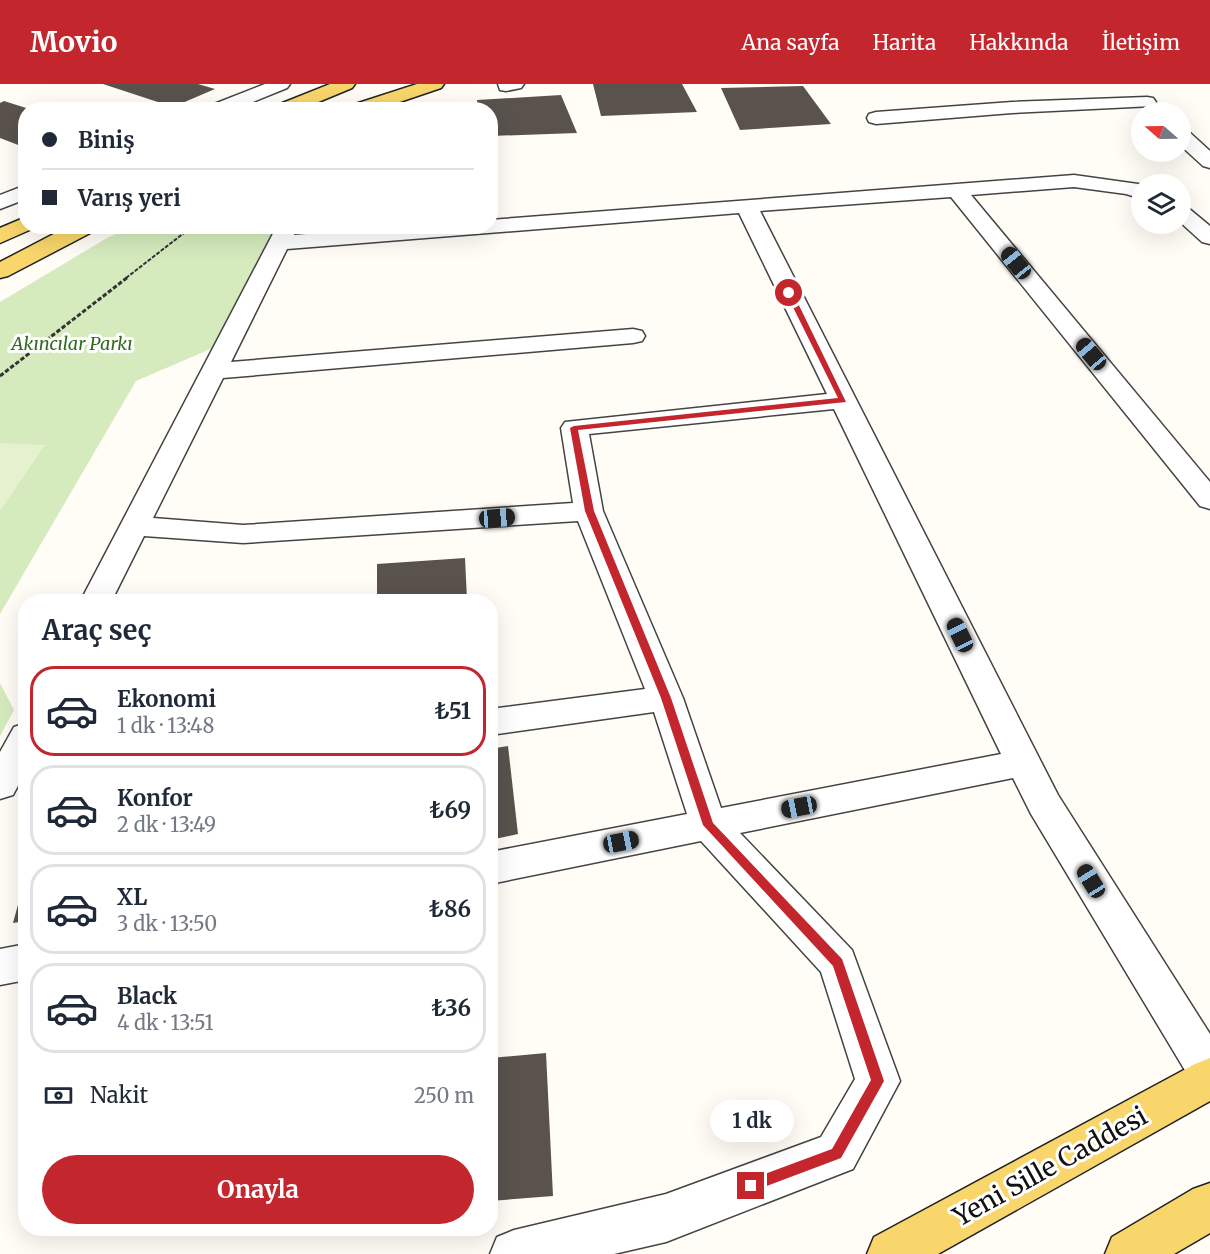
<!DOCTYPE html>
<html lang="tr">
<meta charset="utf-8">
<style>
body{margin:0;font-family:Merriweather,serif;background:#f2f2f3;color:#1f2937;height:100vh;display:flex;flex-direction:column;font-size:22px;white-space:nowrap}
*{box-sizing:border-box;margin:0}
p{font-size:20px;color:#747a83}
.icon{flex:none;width:33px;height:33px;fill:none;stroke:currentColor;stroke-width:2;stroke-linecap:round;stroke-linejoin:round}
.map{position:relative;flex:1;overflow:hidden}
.side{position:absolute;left:18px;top:510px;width:480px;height:642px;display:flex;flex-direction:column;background:#fff;border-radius:24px;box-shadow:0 6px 24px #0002}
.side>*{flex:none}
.guide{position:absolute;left:18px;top:18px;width:480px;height:132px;border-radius:24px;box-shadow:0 6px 24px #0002;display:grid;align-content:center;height:132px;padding:0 24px;background:#fff}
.needle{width:39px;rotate:290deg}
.buttons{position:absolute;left:1131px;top:18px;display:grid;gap:12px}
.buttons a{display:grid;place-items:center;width:60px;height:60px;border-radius:50%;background:#fff;box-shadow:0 6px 24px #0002;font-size:30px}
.end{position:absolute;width:27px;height:27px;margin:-14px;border:8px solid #c4262e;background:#fff;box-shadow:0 0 0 3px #fff}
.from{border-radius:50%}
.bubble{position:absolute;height:42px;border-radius:21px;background:#fff;box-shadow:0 6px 24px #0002;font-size:20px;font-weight:700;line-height:42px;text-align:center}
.car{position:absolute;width:18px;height:36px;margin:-18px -9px;border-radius:8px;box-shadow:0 0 4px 2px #0007;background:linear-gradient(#222 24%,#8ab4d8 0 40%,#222 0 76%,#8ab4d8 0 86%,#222 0)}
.guide b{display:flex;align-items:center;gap:21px;height:57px;font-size:22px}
.guide b+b{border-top:2px solid #e0e1e3}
.guide i{width:15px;height:15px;background:#1f2937}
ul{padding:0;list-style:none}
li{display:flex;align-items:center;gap:18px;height:90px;margin:0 12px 9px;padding:0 12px;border:3px solid #e0e1e3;border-radius:24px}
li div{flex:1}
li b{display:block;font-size:22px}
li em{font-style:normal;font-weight:700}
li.active{border-color:#c4262e}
li>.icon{width:54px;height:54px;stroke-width:1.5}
h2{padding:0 24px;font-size:27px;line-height:72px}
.pay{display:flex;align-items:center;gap:15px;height:66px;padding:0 24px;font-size:22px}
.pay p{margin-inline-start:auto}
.primary-button{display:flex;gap:12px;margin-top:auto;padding:12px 24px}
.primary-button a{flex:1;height:69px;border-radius:36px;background:#c4262e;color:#fff;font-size:24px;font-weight:700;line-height:69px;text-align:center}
header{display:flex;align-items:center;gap:36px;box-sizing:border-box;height:84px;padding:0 30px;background:#c4262e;color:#fff}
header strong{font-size:28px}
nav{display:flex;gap:33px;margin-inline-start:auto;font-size:21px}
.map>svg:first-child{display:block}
.green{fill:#d5ebbd}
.pitch{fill:#e6f2cf}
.building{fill:#5a524d}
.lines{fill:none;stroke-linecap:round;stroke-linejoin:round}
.minor-casing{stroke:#444;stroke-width:3}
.major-casing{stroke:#222;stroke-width:3}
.path-far1{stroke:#333;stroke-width:2;stroke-dasharray:4 1.5;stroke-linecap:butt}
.path{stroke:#333;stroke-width:3;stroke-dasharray:4.5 2;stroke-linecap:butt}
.minor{fill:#fff;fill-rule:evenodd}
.major{fill:#f9d66b;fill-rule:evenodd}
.route{fill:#c4262e}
.labels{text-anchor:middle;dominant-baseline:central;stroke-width:6;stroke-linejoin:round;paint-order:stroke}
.far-park-label{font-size:18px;font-style:italic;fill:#2f6b1f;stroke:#fff}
.near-street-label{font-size:26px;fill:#111;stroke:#fff}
</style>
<header>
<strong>Movio</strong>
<nav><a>Ana sayfa</a><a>Harita</a><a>Hakkında</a><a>İletişim</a></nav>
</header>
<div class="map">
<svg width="1210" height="1170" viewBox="0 0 1210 1170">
<rect width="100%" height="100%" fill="#fffdf5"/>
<!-- green -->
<g class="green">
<polygon points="131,143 275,143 215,263 136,297 0,530 0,218 107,154"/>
<polygon points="0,599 14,626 0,652"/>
</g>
<!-- pitch -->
<polygon class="pitch" points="0,359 45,361 0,427"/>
<!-- building -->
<g class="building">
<polygon points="103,0 198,0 215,5 173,23"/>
<polygon points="593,0 682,0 697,28 601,32"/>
<polygon points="803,2 831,40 740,46 721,4"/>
<polygon points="561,11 577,49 490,52 490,26 478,26 477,16"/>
<polygon points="4,17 26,24 26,64 0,54 0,19"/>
<polygon points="465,474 467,516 377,518 377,480"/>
<polygon points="508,662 518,750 490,756 490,665"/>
<polygon points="25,795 26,837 13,839"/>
<polygon points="546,969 553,1112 490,1117 490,974"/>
</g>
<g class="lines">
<defs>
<g id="minor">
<polygon points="265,0 290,0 287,4 233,26 207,26 209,22"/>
<polygon points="498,0 524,0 521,4 506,7 500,6"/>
<polygon points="1147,13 1153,14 1156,18 1153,22 1012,29 876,40 869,38 867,34 869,30 876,28 1012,18"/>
<polygon points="1180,44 1187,46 1210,67 1210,84 1203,82 1180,61"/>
<path d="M1074 91 1138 100 1142 101V115L1126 110 1074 103 971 111 1210 398V425L1200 422 951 113 760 127 1058 711 1210 950V1009L1195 1003 1031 730 1013 694 740 749 852 866 900 997 853 1085 666 1158 614 1170H490L497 1153 514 1146 666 1110 821 1053 855 995 821 888 701 757 490 800V768L687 730 654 628 490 651V625L645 605 578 437 243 459 144 452 111 518H80L277 142H298L294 151 403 142H490V136ZM739 129 827 310 565 338 561 344 573 419 243 441 153 434 223 294 633 259 642 257 645 252 642 247 633 245 231 278 287 165ZM834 325 1001 670 721 724 683 614 603 427 589 350Z"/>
<polygon points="26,101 26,115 0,125 0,111"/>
<polygon points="1180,121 1187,123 1210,142 1210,160 1202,158 1180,138"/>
<polygon points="26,639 26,687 13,711 0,715 0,668 14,643"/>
<polygon points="26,860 26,896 0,901 0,865"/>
</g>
<g id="major">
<polygon points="330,0 355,0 352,4 299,26 273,26 275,22"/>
<polygon points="417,0 444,0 441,4 376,26 347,26 349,22"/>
<polygon points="26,133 26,142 34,144 0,159 0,144"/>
<polygon points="69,142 96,142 94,147 8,192 0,194 0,178"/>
<polygon points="1210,974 1210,1017 938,1170 867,1170 874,1153 1195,980"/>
<polygon points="1210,1099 1210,1149 1174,1170 1105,1170 1112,1153 1193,1105"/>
</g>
</defs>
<!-- minor casing -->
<use href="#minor" class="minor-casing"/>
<!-- major casing -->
<use href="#major" class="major-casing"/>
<!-- path-far1 -->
<polyline class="path-far1" points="126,194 193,142"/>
<!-- path -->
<polyline class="path" points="0,292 128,193"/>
<!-- minor -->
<use href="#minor" class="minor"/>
<!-- major -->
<use href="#major" class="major"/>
</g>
<!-- route -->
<polygon class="route" points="789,207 793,209 846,318 578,346 594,427 671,614 713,739 842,875 884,997 841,1074 751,1108 746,1106 744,1102 746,1097 832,1065 871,996 833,882 703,741 661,614 585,427 570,344 574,342 838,314 786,209"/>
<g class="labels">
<!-- far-park labels -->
<g class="far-park-label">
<text x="72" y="259">Akıncılar Parkı</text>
</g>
<!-- near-street labels -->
<g class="near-street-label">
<text transform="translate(1050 1082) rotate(-29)">Yeni Sille Caddesi</text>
</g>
</g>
</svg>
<div class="buttons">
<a><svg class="needle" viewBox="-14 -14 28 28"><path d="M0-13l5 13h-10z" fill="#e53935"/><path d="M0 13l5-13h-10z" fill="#747a83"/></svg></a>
<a><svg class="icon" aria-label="layers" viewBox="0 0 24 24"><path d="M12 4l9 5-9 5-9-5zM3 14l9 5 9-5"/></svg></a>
</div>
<i class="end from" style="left:789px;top:209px"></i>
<i class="end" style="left:751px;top:1102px"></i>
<div class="bubble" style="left:710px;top:1016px;width:84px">1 dk</div>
<i class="car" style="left:1016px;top:179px;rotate:321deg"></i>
<i class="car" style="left:1091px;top:270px;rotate:320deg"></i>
<i class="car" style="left:497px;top:434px;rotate:86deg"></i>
<i class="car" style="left:960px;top:551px;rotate:334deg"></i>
<i class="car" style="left:799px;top:723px;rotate:259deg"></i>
<i class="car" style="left:621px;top:758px;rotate:79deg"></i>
<i class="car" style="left:1091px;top:797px;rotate:328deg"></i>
<div class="guide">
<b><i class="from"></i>Biniş</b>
<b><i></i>Varış yeri</b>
</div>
<section class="side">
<h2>Araç seç</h2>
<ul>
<li class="active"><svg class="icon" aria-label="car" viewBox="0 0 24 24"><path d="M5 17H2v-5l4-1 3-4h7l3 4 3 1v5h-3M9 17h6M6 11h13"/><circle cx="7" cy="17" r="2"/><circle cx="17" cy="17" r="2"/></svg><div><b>Ekonomi</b><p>1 dk · 13:48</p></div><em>₺51</em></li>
<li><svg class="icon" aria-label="car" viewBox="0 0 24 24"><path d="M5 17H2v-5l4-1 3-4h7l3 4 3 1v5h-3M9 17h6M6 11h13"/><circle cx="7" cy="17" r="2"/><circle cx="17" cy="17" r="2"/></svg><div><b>Konfor</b><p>2 dk · 13:49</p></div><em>₺69</em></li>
<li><svg class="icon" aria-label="car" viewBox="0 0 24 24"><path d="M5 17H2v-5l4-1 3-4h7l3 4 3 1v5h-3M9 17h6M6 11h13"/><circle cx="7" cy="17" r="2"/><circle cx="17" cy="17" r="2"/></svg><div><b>XL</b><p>3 dk · 13:50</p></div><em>₺86</em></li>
<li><svg class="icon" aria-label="car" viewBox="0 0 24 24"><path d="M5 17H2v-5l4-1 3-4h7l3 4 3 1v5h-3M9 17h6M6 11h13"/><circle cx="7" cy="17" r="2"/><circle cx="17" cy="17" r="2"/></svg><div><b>Black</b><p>4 dk · 13:51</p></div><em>₺36</em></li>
</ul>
<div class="pay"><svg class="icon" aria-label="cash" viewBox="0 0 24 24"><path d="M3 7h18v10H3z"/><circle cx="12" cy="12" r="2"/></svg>Nakit<p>250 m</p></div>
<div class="primary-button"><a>Onayla</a></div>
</section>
</div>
